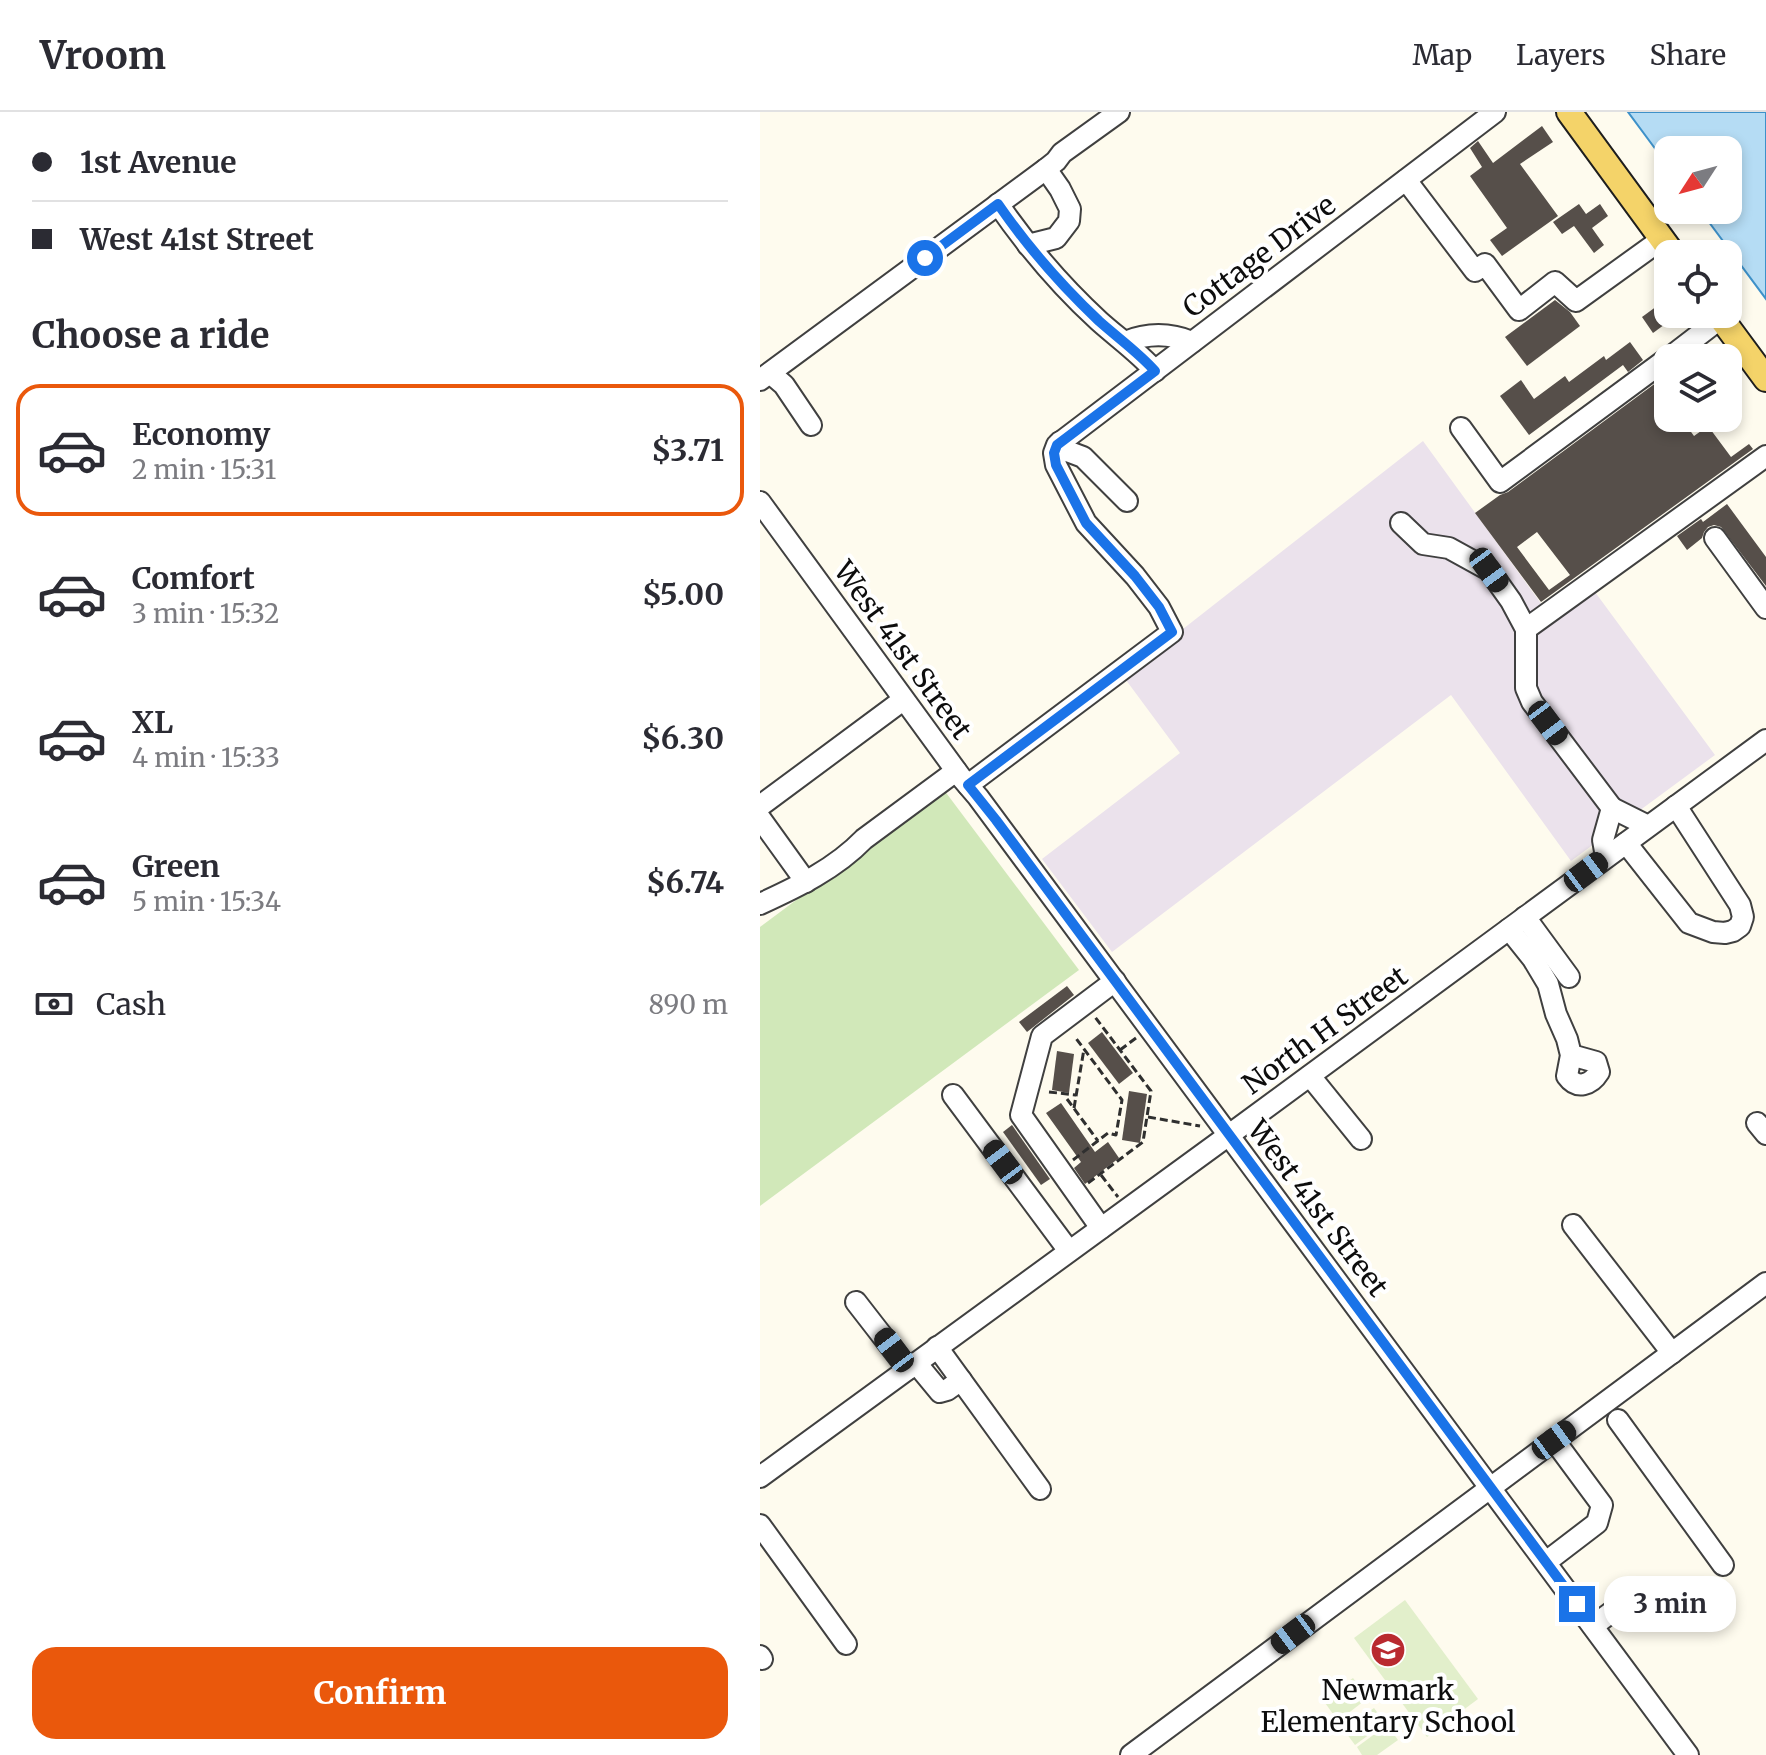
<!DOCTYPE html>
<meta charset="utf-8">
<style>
body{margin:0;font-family:Merriweather,serif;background:#f2f2f3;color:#2b2b33;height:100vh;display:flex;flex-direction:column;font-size:30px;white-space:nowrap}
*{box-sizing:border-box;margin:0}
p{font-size:26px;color:#7c7c81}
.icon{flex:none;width:44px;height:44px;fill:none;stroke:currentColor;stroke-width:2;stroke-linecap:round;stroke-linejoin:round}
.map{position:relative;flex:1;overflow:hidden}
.sheet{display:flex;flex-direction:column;background:#fff;width:760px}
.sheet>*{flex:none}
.top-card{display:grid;align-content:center;height:176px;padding:0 32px;background:#fff}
.needle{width:52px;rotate:234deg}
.fabs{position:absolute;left:894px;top:24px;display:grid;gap:16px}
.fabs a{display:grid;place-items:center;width:88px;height:88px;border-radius:16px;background:#fff;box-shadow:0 4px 12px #0003;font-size:40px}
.end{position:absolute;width:36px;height:36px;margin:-18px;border:10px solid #1a73e8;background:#fff;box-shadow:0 0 0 4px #fff}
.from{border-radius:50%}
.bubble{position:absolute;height:56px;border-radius:24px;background:#fff;box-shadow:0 4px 12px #0003;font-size:26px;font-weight:700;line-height:56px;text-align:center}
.car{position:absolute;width:24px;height:48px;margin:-24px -12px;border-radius:10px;box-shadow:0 0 6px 2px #0007;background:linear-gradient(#222 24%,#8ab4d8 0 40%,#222 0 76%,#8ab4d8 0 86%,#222 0)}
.top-card b{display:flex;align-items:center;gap:28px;height:76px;font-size:30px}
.top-card b+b{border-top:2px solid #e1e1e2}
.top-card i{width:20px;height:20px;background:#2b2b33}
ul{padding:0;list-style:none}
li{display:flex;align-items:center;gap:24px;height:132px;margin:0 16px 12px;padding:0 16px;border:4px solid transparent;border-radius:24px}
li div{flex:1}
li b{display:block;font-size:30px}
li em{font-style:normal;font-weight:700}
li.active{border-color:#ea580c}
li>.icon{width:72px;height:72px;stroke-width:1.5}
h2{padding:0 32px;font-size:36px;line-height:96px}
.pay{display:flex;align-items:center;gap:20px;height:88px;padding:0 32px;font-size:30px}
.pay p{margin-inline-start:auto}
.action{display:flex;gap:16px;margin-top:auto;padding:16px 32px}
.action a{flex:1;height:92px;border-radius:24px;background:#ea580c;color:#fff;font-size:32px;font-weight:700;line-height:92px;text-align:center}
header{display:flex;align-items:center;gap:48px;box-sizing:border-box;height:112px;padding:0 40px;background:#fff;border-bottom:2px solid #e1e1e2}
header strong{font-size:38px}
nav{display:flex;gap:44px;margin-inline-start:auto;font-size:28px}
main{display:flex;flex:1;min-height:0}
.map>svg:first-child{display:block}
.industrial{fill:#ebe2ec}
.green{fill:#d1e8b9}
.pitch{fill:#e2efcb}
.water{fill:#b5dcf4;stroke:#3e91c9;stroke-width:2}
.building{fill:#564f4a;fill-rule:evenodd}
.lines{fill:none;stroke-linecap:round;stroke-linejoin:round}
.minor-casing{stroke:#404040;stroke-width:24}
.major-casing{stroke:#1e1e1e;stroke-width:28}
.path{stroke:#2f2f2f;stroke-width:3;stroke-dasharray:8 4;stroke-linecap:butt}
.minor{stroke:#fff;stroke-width:20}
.major{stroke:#f4d369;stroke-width:24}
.route{stroke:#1a73e8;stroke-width:10}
.labels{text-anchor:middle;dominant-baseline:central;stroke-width:8;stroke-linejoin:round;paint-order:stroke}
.street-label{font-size:28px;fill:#0d0d0d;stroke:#fff}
.poi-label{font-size:28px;fill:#0d0d0d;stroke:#fff}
</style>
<header>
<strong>Vroom</strong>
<nav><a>Map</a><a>Layers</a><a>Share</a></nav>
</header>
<main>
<section class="sheet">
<div class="top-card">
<b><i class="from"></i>1st Avenue</b>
<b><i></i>West 41st Street</b>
</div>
<h2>Choose a ride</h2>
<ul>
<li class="active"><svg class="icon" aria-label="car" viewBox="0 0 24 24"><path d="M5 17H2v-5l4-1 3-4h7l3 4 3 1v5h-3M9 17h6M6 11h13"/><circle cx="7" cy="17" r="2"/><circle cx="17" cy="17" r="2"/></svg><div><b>Economy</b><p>2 min · 15:31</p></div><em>$3.71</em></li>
<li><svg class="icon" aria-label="car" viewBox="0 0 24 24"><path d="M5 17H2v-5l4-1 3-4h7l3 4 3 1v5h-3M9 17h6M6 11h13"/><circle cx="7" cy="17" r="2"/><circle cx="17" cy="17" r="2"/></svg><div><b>Comfort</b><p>3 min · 15:32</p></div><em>$5.00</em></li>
<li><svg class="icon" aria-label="car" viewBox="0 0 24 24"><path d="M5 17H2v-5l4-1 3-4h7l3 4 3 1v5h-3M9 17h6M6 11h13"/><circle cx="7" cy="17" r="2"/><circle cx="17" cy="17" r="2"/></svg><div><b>XL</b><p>4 min · 15:33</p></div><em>$6.30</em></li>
<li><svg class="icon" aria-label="car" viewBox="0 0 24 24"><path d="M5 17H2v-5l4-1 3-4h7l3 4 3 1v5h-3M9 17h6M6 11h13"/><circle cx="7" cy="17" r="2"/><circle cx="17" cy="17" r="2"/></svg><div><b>Green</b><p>5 min · 15:34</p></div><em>$6.74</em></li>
</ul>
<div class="pay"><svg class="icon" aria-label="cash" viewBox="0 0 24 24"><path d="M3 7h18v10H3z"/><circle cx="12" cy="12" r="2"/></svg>Cash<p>890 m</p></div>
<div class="action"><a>Confirm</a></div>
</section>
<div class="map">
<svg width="1006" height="1643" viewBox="0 0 1006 1643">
<rect width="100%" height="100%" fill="#fefbee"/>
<!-- industrial -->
<polygon class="industrial" points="663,329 793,508 835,480 955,643 811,749 691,583 352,840 282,747 420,641 363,564"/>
<!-- green -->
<polygon class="green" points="184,678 319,858 0,1094 0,815"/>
<!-- pitch -->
<g class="pitch">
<polygon points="645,1488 718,1587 667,1625 594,1526"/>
<polygon points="593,1566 608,1586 578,1609 563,1588"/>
<polygon points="614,1596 625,1611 595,1633 584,1618"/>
<polygon points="627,1613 638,1628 617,1643 602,1643 597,1635"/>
</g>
<!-- water -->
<polygon class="water" points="868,0 1006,0 1006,187 940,98 968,98 968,38 908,38 908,54"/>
<!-- building -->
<g class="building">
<polygon points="782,14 793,30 760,52 798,104 742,144 730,128 747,116 710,64 722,55 710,36 718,29 733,51"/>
<polygon points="819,92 826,102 840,92 848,104 832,116 844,133 834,141 814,114 802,122 793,110"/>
<polygon points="908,186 908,210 893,221 882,205"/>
<polygon points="795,188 810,200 820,214 767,254 745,225"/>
<polygon points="870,230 883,248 868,260 863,253 769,323 740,284 761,268 774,287 805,264 809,270 844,244 846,248"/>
<path d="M908 262V306H921L934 324 948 314 971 345 989 332 993 337 781 490 715 401 740 383 748 380ZM777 420 810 463 789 478 757 435Z"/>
<polygon points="967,392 1006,445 1006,474 961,415 954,413 948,415 944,420 942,426 927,438 917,424 941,407 943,410"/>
<polygon points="307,874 314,883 267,920 259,910"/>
<polygon points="342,920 373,961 359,972 328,931"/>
<polygon points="297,939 314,942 309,981 292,978"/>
<polygon points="369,979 387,982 380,1031 362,1028"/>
<polygon points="301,991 335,1040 348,1030 359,1046 325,1072 314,1056 321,1050 286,1001"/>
<polygon points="252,1013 290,1067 281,1073 243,1020"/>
</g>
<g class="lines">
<defs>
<g id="minor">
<polyline points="646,68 715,159 725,152 759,198 795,170 816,189 902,127"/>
<path d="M238 92C267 134 302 175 339 209 358 226 378 240 395 259"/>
<polyline points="268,133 296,126 309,109 310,97 300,77 286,57"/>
<path d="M365 230C387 221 410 221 432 230"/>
<polyline points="909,246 961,206"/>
<polyline points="10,261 24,273 51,313"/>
<polyline points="0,268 286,57 296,49 302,41 359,0"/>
<polyline points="701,316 740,370 908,246"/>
<polyline points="300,330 307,339 323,345 367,389"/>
<polyline points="0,390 200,664 218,685 928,1643"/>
<polyline points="641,411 663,432 689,436 729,458 751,489 766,517 766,576 772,590 852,696"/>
<polyline points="955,426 1006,496"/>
<polyline points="766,517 1006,344"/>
<polyline points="208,673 412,520 399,495 375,464 326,411 296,353 294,341 297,333 735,0"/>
<polyline points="0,694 143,588"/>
<polyline points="0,706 46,770"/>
<polyline points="866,731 929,811 953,820 965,821 973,819 980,814 983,805 980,793 916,694"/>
<polyline points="846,745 843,728 852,696 888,714"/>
<path d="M0 792C37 775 75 757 104 727L196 659"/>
<polyline points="765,805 809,865"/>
<path d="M749 817 773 847 788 872 796 902 807 927 811 943 807 964C817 978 831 973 839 960L836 950 811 943"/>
<polyline points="550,964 601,1027"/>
<polyline points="193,983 309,1139"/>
<polyline points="997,1011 1006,1022"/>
<polyline points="813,1113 912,1241"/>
<polyline points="341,1116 261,1003 282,924 355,869"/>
<polyline points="96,1190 148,1257"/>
<polyline points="177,1235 280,1377"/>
<polyline points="156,1251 180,1280 187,1278 201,1268"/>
<polyline points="858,1308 963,1453"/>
<polyline points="0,1365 469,1023 1006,628"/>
<polyline points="0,1413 86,1532"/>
<polyline points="786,1450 837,1411 842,1393 794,1328"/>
<polyline points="833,1514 873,1484"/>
<polyline points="0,1544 2,1547"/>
<polyline points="371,1643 1006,1171"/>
</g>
<g id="major">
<polyline points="809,0 913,142"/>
<polyline points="958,202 1006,267"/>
</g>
</defs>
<!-- minor casing -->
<use href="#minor" class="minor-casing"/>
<!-- major casing -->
<use href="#major" class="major-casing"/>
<!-- path -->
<g class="path">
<polyline points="360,938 376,926"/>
<polyline points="289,980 316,983"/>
<polyline points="307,987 338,1029"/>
<polyline points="314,996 324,937"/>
<polyline points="388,1005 440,1014"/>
<polyline points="313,1048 348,1021 356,1023 362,988 315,925"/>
<polyline points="341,1063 358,1085"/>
<polyline points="328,1071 383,1030 391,979 335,905"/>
</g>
<!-- minor -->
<use href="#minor" class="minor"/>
<!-- major -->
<use href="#major" class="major"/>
</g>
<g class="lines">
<!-- route -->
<path class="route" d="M165 146 238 92C267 134 302 174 339 209 358 226 378 240 395 259L297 333 294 341 296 353 326 411 375 464 399 495 412 520 208 673 236 708 817 1492"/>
</g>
<!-- icons -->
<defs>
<symbol id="school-disc" viewBox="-11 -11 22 22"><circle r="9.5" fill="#b92a30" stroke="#fff"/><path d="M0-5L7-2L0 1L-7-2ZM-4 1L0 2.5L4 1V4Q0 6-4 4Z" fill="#fff"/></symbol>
</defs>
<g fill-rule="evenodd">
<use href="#school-disc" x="608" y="1518" width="40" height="40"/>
</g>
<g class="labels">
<!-- street labels -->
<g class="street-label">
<text transform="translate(499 144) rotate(-37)">Cottage Drive</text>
<text transform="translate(143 538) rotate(54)">West 41st Street</text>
<text transform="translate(565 918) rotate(-36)">North H Street</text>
<text transform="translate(558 1096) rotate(53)">West 41st Street</text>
</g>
<!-- poi labels -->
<g class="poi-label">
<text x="628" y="1578">Newmark<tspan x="628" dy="32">Elementary School</tspan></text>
</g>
</g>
</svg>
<div class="fabs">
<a><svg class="needle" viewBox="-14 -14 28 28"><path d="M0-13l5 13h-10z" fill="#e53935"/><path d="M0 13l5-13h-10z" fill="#7c7c81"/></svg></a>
<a><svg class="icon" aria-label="locate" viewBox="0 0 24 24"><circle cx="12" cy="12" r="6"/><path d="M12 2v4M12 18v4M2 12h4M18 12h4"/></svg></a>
<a><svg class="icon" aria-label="layers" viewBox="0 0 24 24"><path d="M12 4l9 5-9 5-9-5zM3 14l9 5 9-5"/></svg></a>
</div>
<i class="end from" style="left:165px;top:146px"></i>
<i class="end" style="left:817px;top:1492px"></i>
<div class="bubble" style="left:844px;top:1464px;width:132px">3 min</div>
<i class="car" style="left:729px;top:458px;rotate:144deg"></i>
<i class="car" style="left:788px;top:611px;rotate:143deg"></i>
<i class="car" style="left:826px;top:760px;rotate:53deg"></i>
<i class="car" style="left:243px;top:1050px;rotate:323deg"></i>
<i class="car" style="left:134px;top:1238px;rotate:323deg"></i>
<i class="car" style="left:794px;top:1328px;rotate:54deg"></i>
<i class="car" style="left:533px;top:1522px;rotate:233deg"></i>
</div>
</main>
